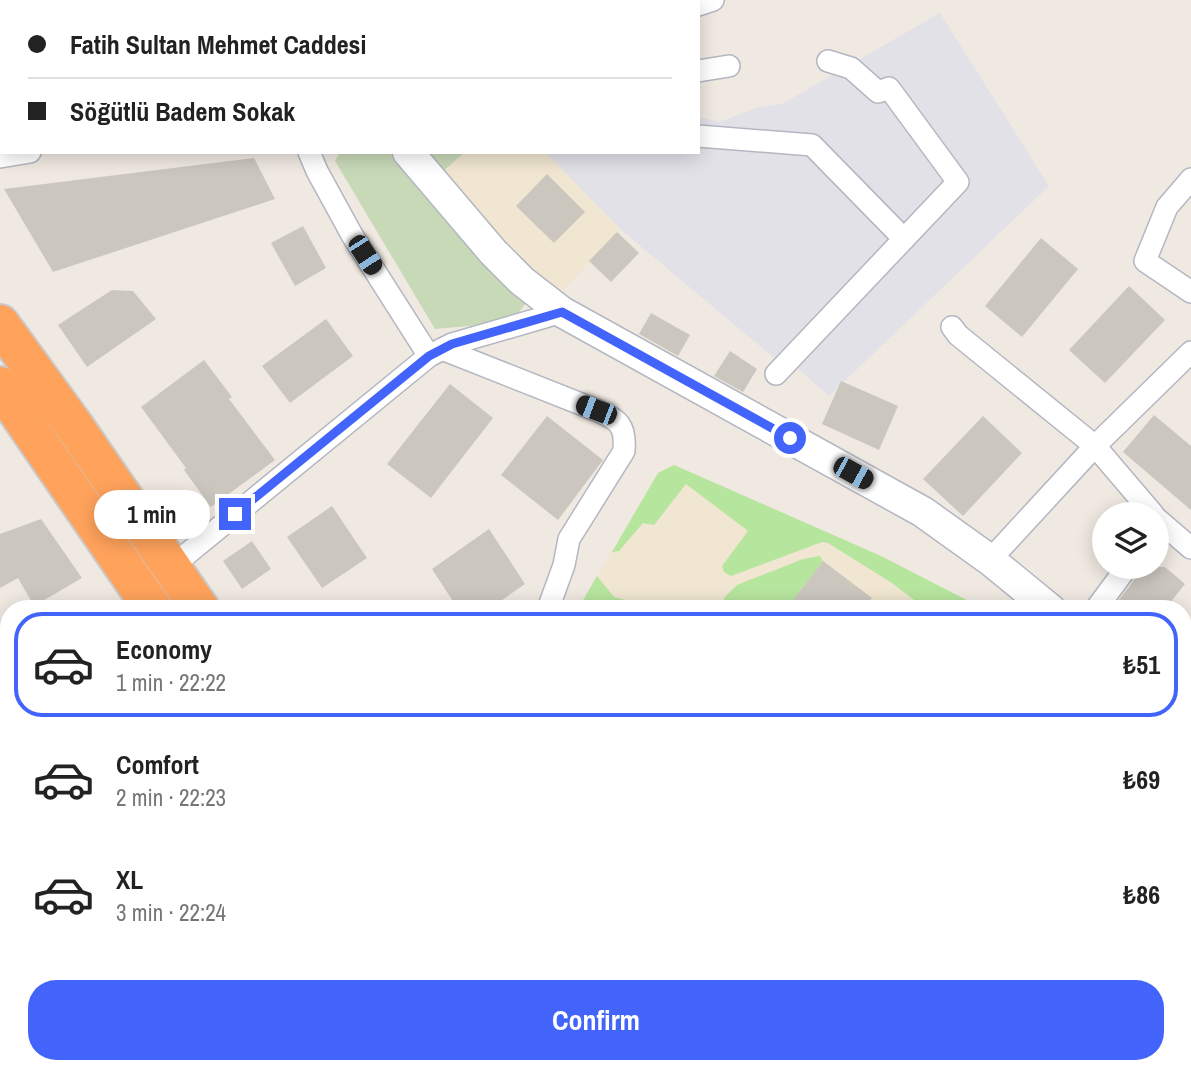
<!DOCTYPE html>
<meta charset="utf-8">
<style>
body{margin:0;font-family:"Archivo Narrow",sans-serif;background:#f6f6f6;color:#222;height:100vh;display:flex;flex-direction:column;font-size:26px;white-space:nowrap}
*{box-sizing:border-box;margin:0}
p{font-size:23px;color:#767676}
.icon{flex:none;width:38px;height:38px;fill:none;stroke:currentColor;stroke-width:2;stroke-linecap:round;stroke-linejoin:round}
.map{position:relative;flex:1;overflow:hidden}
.sheet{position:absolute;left:0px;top:600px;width:1192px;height:474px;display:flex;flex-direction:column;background:#fff;border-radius:28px 28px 0 0;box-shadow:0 4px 18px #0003}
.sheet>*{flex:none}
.guide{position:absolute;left:0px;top:0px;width:700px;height:154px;box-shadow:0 4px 18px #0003;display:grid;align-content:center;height:154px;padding:0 28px;background:#fff}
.controls{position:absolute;left:1092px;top:502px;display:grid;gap:14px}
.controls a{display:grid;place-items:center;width:77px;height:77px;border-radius:50%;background:#fff;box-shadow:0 4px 18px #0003;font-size:35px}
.end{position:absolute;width:32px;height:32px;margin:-16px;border:9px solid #4264fb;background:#fff;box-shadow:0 0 0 4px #fff}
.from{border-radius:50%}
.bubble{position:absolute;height:49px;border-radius:24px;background:#fff;box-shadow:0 4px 18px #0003;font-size:23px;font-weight:700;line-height:49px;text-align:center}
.car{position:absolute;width:21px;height:42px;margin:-21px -10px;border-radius:9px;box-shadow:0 0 5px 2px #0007;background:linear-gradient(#222 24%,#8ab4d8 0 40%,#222 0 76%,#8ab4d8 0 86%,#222 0)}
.guide b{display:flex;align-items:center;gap:24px;height:66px;font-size:26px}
.guide b+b{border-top:2px solid #e0e0e0}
.guide i{width:18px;height:18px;background:#222}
ul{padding:12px 0 0;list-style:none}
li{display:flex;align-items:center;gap:21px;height:105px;margin:0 14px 10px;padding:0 14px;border:4px solid transparent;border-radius:28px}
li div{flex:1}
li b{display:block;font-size:26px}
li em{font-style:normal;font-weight:700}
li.selected{border-color:#4264fb}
li>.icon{width:63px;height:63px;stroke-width:1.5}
.action{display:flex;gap:14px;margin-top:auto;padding:14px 28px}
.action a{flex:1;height:80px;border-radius:28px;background:#4264fb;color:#fff;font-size:28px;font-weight:700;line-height:80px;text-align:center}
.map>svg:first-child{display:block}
.industrial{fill:#e3e1e8}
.education{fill:#f0e6d1}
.green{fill:#b6e59e}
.cemetery{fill:#c8d9b8}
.building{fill:#cbc7bf}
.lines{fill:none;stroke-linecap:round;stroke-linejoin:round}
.street-casing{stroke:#b4b7c1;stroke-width:24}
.secondary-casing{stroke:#b4b7c1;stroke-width:33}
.highway-casing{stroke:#c9c9c9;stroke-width:42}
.street{stroke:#fff;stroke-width:21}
.secondary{stroke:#fff;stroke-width:30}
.highway{stroke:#ffa35c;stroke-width:38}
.route{stroke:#4264fb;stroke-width:9}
</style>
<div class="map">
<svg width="1191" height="1074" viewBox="0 0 1191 1074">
<rect width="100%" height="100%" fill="#efe9e1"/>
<!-- industrial -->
<polygon class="industrial" points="940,13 1049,186 829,396 783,356 779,362 620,229 545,152 698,152 698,117 720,122 758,107 782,104"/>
<!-- education -->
<g class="education">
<polygon points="465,152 545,152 620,229 558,296 530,270 440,174"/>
<polygon points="674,465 881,556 984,609 578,609 658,473"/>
</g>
<!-- green -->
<g class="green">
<polygon points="674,465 881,556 984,609 926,609 892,583 828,543 822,542 731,576 724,572 722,566 748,531 686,484 654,525 643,523 619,551 612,552 658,473"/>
<polygon points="820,556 823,561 786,609 723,609 724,598 737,585 803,559"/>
<polygon points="597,576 614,597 629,601 623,609 578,609"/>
</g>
<!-- cemetery -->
<g class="cemetery">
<polygon points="340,152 395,152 528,300 512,322 435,329 335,161"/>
<polygon points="424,152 465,152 440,174"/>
</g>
<!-- building -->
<g class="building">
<polygon points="254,158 275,199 53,272 4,189"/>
<polygon points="547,174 585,212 554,243 516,206"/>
<polygon points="303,226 326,268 295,286 271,243"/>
<polygon points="617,232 639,253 611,282 589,261"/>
<polygon points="1041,238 1078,269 1022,337 985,306"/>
<polygon points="1129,286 1165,320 1105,383 1069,350"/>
<polygon points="112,290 133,291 156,319 87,367 58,325"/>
<polygon points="651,313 690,335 678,356 639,334"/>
<polygon points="326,319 353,356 290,403 262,366"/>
<polygon points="730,351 757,369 743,392 714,376"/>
<polygon points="204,360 232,397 229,399 275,460 211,507 184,470 186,468 141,407"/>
<polygon points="841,381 898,406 879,450 822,424"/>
<polygon points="450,384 493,418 431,498 387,464"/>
<polygon points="1154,415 1191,446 1191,510 1123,452"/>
<polygon points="547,416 603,460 558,520 501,475"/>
<polygon points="983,416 1022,453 963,516 923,479"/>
<polygon points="332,506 367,558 322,588 287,537"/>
<polygon points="41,519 82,578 34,606 18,578 0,588 0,534"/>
<polygon points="489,529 525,584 489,609 458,609 432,569"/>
<polygon points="252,541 271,569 242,589 223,561"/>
<polygon points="823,561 872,598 864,609 786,609"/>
<polygon points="1140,567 1165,567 1185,584 1165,609 1112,609 1138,575"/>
</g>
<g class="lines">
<defs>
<g id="street">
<polyline points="61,0 63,2"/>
<polyline points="432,2 435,0"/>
<polyline points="698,5 713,0"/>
<polyline points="698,71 729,66"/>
<polyline points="698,136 812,145 904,239"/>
<polyline points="0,141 2,141"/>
<polyline points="309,152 317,171 352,235 429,356"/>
<polyline points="0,157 30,152"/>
<polyline points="1191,179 1167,207 1145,261 1191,292"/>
<polyline points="952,327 958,335 1095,446 1153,514"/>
<path d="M442 349 596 410C619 420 626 425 624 451L569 539 564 565 548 609"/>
<polyline points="776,374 958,182 889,88 878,92 851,68 828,61"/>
<polyline points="1157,519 1191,548"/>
<polyline points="990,560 1095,446 1191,352"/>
<polyline points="171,567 429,356 452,344 562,312"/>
<polyline points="1096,609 1127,567"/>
<polyline points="1183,701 1191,699"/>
<polyline points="0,759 9,757"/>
<polyline points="1183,928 1191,921"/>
<polyline points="274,1066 279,1074"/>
<polyline points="1150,1066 1152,1074"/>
<polyline points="534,1074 545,1066"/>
</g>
<g id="secondary">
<polyline points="278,0 281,2"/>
<polyline points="408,152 493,252 522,281 562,312 923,512 990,560 1050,609"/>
<polyline points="1183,725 1191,732"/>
<polyline points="1183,820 1191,814"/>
<polyline points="800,1074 813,1066"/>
</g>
<g id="highway">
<polyline points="0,324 72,423 200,609"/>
<polyline points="0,386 153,609"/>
<polyline points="448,1066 454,1074"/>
<polyline points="515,1066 520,1074"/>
</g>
</defs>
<!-- street casing -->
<use href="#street" class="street-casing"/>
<!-- secondary casing -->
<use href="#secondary" class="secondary-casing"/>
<!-- highway casing -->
<use href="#highway" class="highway-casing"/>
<!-- street -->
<use href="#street" class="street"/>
<!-- secondary -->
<use href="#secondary" class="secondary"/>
<!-- highway -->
<use href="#highway" class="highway"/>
</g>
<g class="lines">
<!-- route -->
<polyline class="route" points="235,514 429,356 452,344 562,312 790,438"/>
</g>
</svg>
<div class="controls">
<a><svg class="icon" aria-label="layers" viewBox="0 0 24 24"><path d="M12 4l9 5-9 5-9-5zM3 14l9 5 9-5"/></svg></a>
</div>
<i class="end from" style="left:790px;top:438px"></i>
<i class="end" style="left:235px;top:514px"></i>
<div class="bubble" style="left:94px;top:490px;width:116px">1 min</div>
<i class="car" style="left:365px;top:255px;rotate:147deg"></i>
<i class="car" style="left:596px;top:410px;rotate:291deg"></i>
<i class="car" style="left:853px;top:473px;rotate:119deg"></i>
<div class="guide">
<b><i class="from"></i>Fatih Sultan Mehmet Caddesi</b>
<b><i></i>Söğütlü Badem Sokak</b>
</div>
<section class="sheet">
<ul>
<li class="selected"><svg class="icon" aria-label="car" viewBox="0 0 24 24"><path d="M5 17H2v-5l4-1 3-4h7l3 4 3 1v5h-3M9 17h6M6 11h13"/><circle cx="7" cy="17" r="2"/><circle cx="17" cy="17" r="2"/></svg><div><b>Economy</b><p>1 min · 22:22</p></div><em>₺51</em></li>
<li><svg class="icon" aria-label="car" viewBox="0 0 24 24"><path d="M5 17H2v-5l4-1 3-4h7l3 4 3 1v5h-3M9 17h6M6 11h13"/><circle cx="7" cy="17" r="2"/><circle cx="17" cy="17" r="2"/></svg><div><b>Comfort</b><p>2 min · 22:23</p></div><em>₺69</em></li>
<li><svg class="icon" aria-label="car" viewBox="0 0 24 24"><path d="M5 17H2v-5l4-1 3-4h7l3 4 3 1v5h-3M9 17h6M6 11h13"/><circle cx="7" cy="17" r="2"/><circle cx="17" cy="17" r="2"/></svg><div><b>XL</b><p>3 min · 22:24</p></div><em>₺86</em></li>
</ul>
<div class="action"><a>Confirm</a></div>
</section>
</div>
